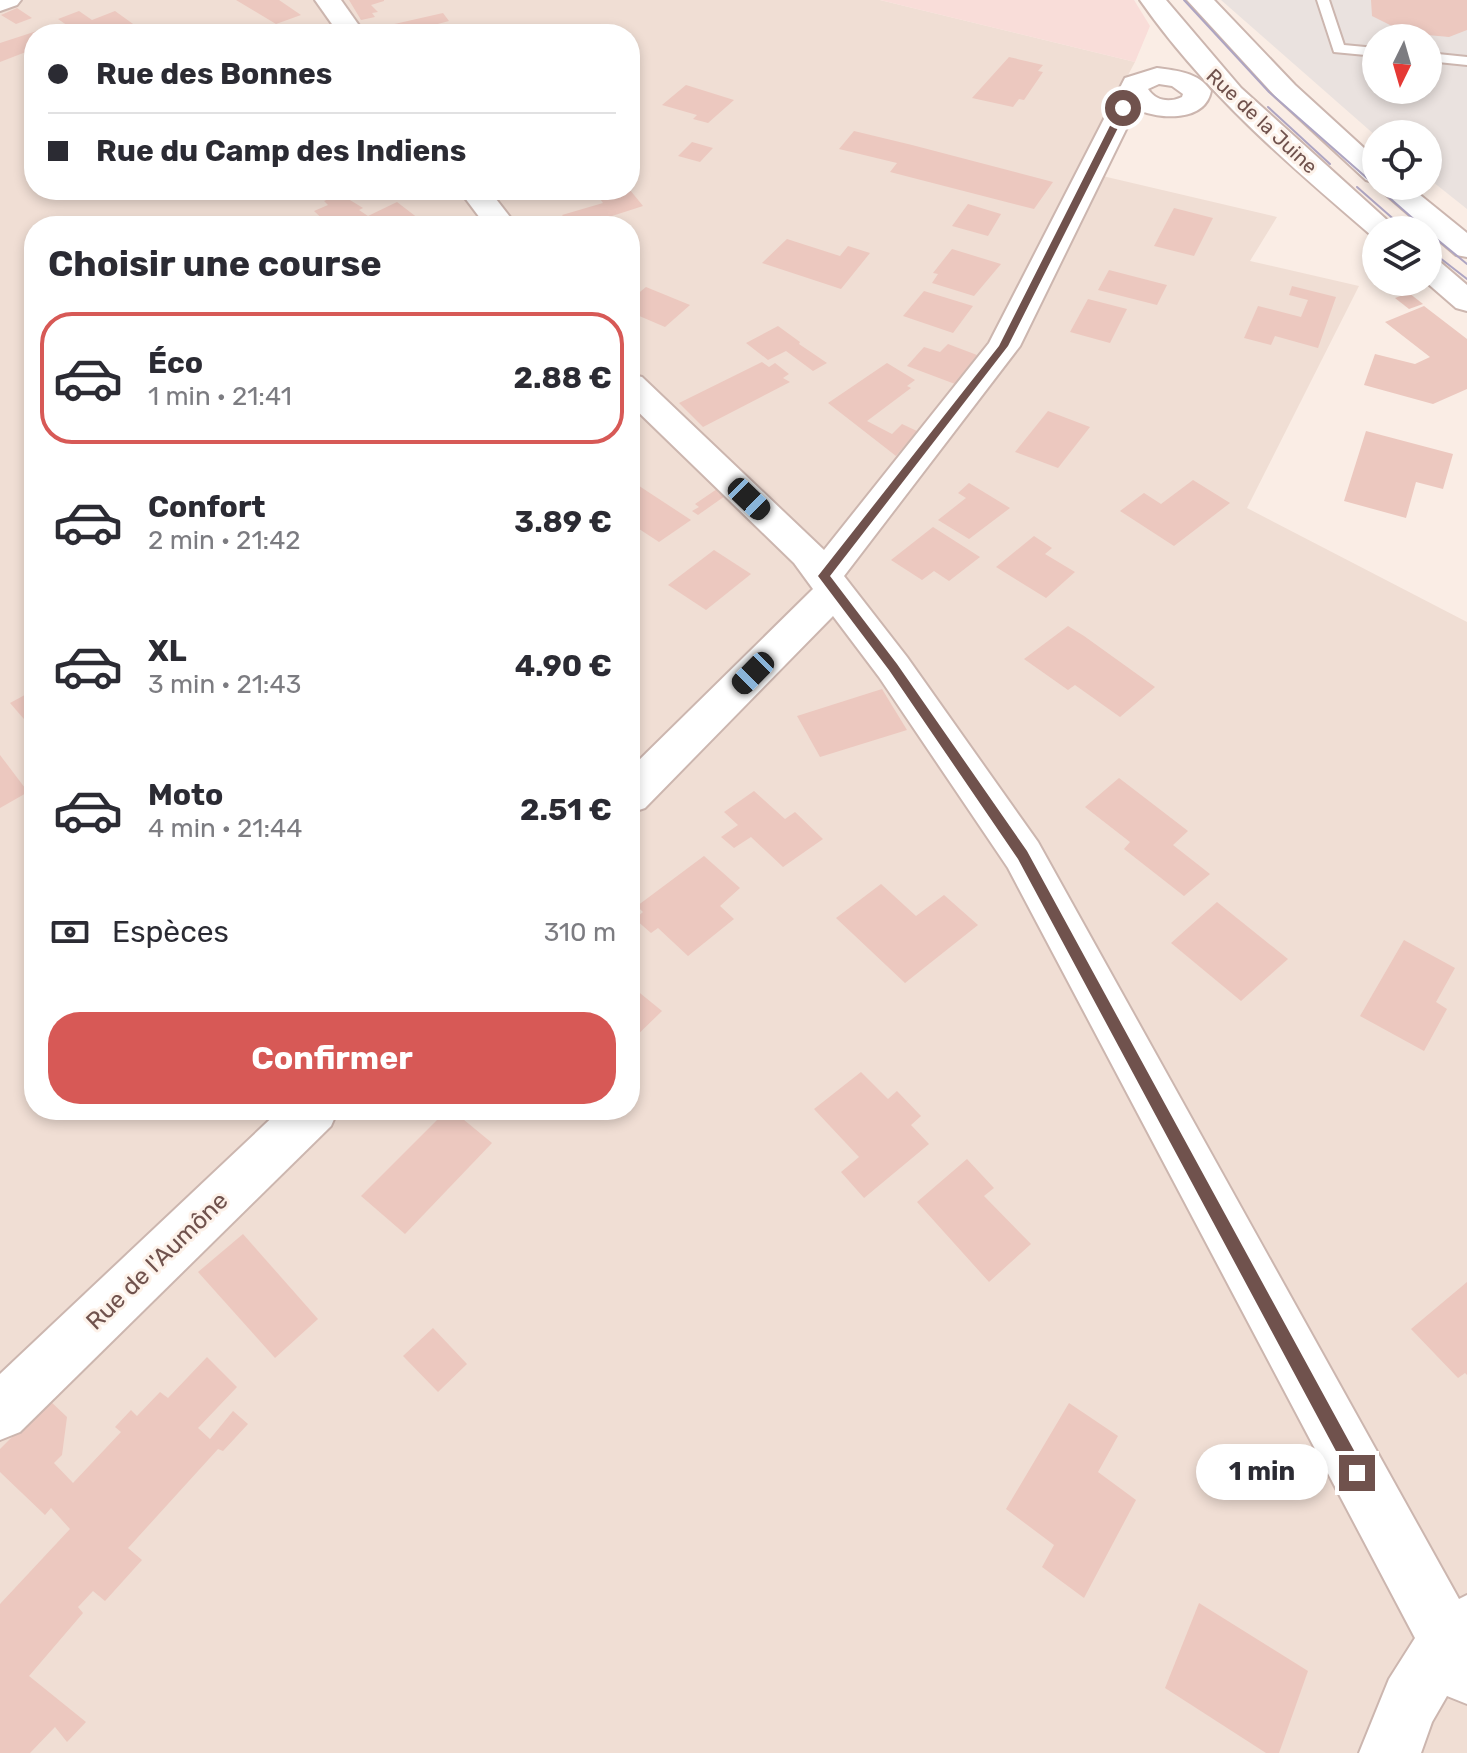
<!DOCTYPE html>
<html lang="fr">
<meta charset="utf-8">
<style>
body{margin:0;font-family:Rubik,sans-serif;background:#f7f7f7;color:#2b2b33;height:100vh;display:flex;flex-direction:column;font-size:30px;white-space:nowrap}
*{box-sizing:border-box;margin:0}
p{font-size:26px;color:#7c7c81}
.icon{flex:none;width:44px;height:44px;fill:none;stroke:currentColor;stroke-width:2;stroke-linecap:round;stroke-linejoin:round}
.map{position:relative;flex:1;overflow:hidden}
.panel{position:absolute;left:24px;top:216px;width:616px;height:904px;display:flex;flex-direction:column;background:#fff;border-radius:32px;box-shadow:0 4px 12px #0003}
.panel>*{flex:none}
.top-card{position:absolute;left:24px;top:24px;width:616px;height:176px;border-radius:32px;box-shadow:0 4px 12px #0003;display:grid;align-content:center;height:176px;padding:0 24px;background:#fff}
.needle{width:52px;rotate:185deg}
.tools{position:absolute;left:1362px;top:24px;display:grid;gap:16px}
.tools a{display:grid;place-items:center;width:80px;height:80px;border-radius:50%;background:#fff;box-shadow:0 4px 12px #0003;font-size:40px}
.end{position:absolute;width:36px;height:36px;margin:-18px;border:10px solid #70524d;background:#fff;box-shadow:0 0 0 4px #fff}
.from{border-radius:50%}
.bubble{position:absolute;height:56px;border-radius:28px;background:#fff;box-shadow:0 4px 12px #0003;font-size:26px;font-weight:700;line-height:56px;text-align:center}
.car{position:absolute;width:24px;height:48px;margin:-24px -12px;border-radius:10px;box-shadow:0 0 6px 2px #0007;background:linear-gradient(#222 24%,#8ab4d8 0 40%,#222 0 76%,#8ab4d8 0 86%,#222 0)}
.top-card b{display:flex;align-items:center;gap:28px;height:76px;font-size:30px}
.top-card b+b{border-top:2px solid #e1e1e2}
.top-card i{width:20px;height:20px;background:#2b2b33}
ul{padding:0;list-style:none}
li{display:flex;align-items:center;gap:24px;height:132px;margin:0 16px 12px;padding:0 8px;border:4px solid transparent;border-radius:32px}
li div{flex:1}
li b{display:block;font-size:30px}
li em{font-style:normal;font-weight:700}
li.current{border-color:#d75956}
li>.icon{width:72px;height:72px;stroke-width:1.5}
h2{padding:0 24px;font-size:36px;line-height:96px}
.pay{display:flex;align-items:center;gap:20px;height:88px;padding:0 24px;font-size:30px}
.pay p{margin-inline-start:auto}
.button{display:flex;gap:16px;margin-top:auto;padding:16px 24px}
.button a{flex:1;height:92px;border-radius:32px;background:#d75956;color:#fff;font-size:32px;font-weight:700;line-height:92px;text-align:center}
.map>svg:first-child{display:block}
.residential{fill:#f0ded4;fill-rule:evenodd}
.commercial{fill:#f9ddd9}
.industrial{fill:#eae2df;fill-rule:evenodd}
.building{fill:#ecc8bf}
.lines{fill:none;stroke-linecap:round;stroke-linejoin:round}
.lane-casing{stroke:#ccb6af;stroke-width:4}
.street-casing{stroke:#ccb6af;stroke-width:4}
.lane{fill:#fff;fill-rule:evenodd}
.street{fill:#fff;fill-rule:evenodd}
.tram{stroke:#aea5c2;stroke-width:2}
.route{fill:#70524d}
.labels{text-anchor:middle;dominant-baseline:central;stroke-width:6;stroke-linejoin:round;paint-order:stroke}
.far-street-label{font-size:20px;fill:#70524d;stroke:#fdf2ea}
.street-label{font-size:24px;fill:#70524d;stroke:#fdf2ea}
</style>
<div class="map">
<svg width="1467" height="1753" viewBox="0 0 1467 1753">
<rect width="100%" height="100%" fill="#faede5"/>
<!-- residential -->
<path class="residential" d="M0 0H880L1135 62 1077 170 1277 217 1250 261 1359 286 1247 508 1467 622V1753H0ZM34 34H630V190H34ZM34 226H630V1110H34Z"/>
<!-- commercial -->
<polygon class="commercial" points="880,0 1134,0 1150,26 1135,62"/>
<!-- industrial -->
<path class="industrial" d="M1221 0H1467V209L1428 178V134L1376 136ZM1376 38H1428V90H1376Z"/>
<!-- building -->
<g class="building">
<polygon points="236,0 279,0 301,15 276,24"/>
<polygon points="349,0 384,0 384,1 371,5 378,12 372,13 375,17 361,20"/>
<polygon points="1371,0 1467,0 1467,30 1449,37 1406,33 1372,16"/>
<polygon points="17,8 32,18 16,24 1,15"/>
<polygon points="79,11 92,20 115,11 147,34 87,34 80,25 71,28 58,19"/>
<polygon points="443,13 449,21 434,25 438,30 423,34 371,34 368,30"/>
<polygon points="40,30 46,34 34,34 31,50 0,62 0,43"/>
<polygon points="1009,57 1043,65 1038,71 1043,72 1024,100 1019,99 1013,107 972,98"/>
<polygon points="686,85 734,100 708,123 693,119 697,115 662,105"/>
<polygon points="854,131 912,145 1053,182 1034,209 890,172 897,163 839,149"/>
<polygon points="692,142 713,148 700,162 678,156"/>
<polygon points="606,190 630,190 643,206 606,218 612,226 571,226 562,215 603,203 596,193"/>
<polygon points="336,196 345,197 363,208 359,210 368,216 397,202 423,222 416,226 330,226 314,211 328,205 324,201"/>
<polygon points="968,204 1001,214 988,236 952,226"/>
<polygon points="1174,208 1213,218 1194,256 1154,246"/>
<polygon points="787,239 840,256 848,246 870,253 841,289 762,263"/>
<polygon points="952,249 1001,264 974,296 932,283 938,274 933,273"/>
<polygon points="1109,270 1167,285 1157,305 1098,290"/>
<polygon points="1292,286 1336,297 1318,348 1275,336 1271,345 1244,338 1258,306 1301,317 1308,300 1289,295"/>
<polygon points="646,287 690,305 665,327 630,312 630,300"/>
<polygon points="924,291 973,306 953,333 903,316"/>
<polygon points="1409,293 1423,304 1409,309 1395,298"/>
<polygon points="1088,299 1127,309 1110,343 1070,332"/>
<polygon points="1424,306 1467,339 1467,389 1433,404 1364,385 1375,354 1415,364 1430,357 1385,322"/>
<polygon points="778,326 800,342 799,344 827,363 813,371 786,351 768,360 746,343"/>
<polygon points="948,344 977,355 955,384 907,366 924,347 940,352"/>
<polygon points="762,362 769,367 775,363 789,374 783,378 790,382 703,427 679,403"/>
<polygon points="887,363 915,380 907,386 911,388 867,421 892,434 902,424 917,431 896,456 828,403"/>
<polygon points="1048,411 1090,427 1058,468 1015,452"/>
<polygon points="1366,431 1453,454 1443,489 1416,482 1406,518 1344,501"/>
<polygon points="630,480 691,520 659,542 630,523"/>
<polygon points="1193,480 1230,503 1174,546 1120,511 1144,493 1161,504"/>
<polygon points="969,483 1010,508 969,539 938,520 966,498 958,493"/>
<polygon points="717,489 725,496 698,515 692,511 699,507 695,504"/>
<polygon points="933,527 980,557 949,581 934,571 922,580 891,560"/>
<polygon points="1034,536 1052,548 1045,554 1075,572 1046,598 996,567"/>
<polygon points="714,550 751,574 706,610 668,585"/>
<polygon points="1068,626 1084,636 1155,687 1120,717 1075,685 1068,690 1024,659"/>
<polygon points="882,689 907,730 820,757 797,716"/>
<polygon points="34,690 34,723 30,726 10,703"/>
<polygon points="0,755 28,792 0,808"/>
<polygon points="1119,778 1188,831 1173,845 1210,874 1184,896 1124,849 1130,842 1085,807"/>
<polygon points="754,791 785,819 795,812 823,839 783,867 751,837 734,848 721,837 738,825 724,812"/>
<polygon points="704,856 740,888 720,906 734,919 688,956 658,928 651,933 635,919 643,912 637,906"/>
<polygon points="881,884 916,916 944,895 978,925 905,983 836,918"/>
<polygon points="1217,902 1288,959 1241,1001 1171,943"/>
<polygon points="1404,940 1455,968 1436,1002 1447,1009 1424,1051 1360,1016"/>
<polygon points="630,985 662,1011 630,1042"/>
<polygon points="861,1072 888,1099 897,1091 921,1116 911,1125 929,1144 864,1198 841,1172 859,1157 814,1109"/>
<polygon points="447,1110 452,1110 492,1143 405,1234 361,1196"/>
<polygon points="967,1159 994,1188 984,1196 1031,1244 989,1282 917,1202"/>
<polygon points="243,1234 318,1319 275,1358 198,1272"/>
<polygon points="1467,1282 1467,1375 1465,1373 1458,1378 1411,1329"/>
<polygon points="433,1328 467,1364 438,1392 403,1356"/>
<polygon points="207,1357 237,1387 198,1428 210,1439 233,1411 248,1424 223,1451 218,1449 128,1548 142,1560 105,1601 93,1591 78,1607 83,1613 29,1676 86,1722 67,1742 55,1727 30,1753 0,1753 0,1604 70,1529 51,1508 45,1515 0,1472 0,1449 49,1400 67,1417 62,1455 54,1463 73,1483 121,1432 115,1427 131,1410 137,1416 160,1392 168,1398"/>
<polygon points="1069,1403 1118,1436 1098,1472 1136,1500 1084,1598 1042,1567 1054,1545 1006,1509"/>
<polygon points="1199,1603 1308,1671 1279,1753 1266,1753 1165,1688"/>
</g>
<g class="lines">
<defs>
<g id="lane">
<polygon points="1317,0 1329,0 1344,45 1376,48 1376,56 1334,52"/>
<polygon points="1428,53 1467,57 1467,65 1428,61"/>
</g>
<g id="street">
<polygon points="0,0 21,0 17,5 0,11"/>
<polygon points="315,0 341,0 365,34 339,34"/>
<path d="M1140 0H1166L1241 88 1398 230H1376V237L1372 236C1288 164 1204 92 1140 0Z"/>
<polygon points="1187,0 1214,0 1295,85 1376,159 1376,183 1366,180 1275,96"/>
<path d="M1157 68C1178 71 1198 72 1211 91 1205 122 1160 120 1136 109L1020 346 844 576 907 657 1038 842 1459 1599 1467 1595V1704L1447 1696 1432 1722 1421 1753H1359L1389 1679 1415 1638 1008 868 879 677 833 616 645 808 630 813V769L813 589 794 563 630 404V374L642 377 824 550 989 343 1125 78ZM1159 84 1172 86 1183 94 1182 97C1169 103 1156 101 1148 89Z"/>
<polygon points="1376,186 1409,186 1467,233 1467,257 1456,255"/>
<polygon points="459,190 489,190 517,226 486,226"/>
<polygon points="1428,259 1439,261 1467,285 1467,311 1456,308 1426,282"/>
<polygon points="280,1110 338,1110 331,1126 20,1432 0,1440 0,1374"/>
</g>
</defs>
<!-- lane casing -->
<use href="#lane" class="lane-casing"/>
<!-- street casing -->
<use href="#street" class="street-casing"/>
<!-- lane -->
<use href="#lane" class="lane"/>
<!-- street -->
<use href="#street" class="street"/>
<!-- tram -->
<g class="tram">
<polyline points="1184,0 1269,92 1426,230"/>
<polyline points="1268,107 1330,164"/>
<polyline points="1357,187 1406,230"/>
<polyline points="1428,232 1467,264"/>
<polyline points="1440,258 1467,279"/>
</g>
</g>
<!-- route -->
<polygon class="route" points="1123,106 1128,108 1008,346 830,576 897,664 1027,851 1363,1467 1365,1473 1363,1479 1357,1481 1351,1479 1018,859 889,670 818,576 999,346 1119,108"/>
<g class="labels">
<!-- far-street labels -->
<g class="far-street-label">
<text transform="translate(1262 121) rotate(43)">Rue de la Juine</text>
</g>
<!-- street labels -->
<g class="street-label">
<text transform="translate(157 1261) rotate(-44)">Rue de l'Aumône</text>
</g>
</g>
</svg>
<div class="tools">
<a><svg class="needle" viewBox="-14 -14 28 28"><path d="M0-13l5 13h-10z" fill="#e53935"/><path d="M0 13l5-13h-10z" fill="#7c7c81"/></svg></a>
<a><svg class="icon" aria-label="locate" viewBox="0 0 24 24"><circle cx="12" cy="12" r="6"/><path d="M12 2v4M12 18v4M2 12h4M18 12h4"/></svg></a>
<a><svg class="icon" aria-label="layers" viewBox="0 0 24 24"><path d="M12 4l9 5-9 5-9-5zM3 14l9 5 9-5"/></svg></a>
</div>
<i class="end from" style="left:1123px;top:108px"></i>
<i class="end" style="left:1357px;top:1473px"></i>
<div class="bubble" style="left:1196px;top:1444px;width:132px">1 min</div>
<i class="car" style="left:749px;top:499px;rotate:134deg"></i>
<i class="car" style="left:753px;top:673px;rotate:225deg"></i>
<div class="top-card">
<b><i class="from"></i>Rue des Bonnes</b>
<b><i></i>Rue du Camp des Indiens</b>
</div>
<section class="panel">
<h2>Choisir une course</h2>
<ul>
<li class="current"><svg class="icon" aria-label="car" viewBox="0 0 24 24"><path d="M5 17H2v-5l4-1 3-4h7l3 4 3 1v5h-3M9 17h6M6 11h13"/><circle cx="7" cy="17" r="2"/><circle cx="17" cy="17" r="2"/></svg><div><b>Éco</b><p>1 min · 21:41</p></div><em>2.88 €</em></li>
<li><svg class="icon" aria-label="car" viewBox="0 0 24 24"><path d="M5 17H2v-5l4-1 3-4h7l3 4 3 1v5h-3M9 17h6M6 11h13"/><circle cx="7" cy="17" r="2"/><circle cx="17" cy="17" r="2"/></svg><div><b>Confort</b><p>2 min · 21:42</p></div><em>3.89 €</em></li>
<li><svg class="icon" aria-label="car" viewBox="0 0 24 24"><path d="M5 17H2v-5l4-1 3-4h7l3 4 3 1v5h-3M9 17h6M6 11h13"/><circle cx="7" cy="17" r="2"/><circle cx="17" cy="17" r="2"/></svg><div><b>XL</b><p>3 min · 21:43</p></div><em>4.90 €</em></li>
<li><svg class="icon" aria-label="car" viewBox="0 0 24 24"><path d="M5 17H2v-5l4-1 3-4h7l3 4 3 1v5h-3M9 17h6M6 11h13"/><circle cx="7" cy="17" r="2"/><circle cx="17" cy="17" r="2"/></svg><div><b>Moto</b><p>4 min · 21:44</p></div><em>2.51 €</em></li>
</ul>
<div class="pay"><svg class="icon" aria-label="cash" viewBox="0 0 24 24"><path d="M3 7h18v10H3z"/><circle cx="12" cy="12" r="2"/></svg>Espèces<p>310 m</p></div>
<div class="button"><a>Confirmer</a></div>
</section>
</div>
